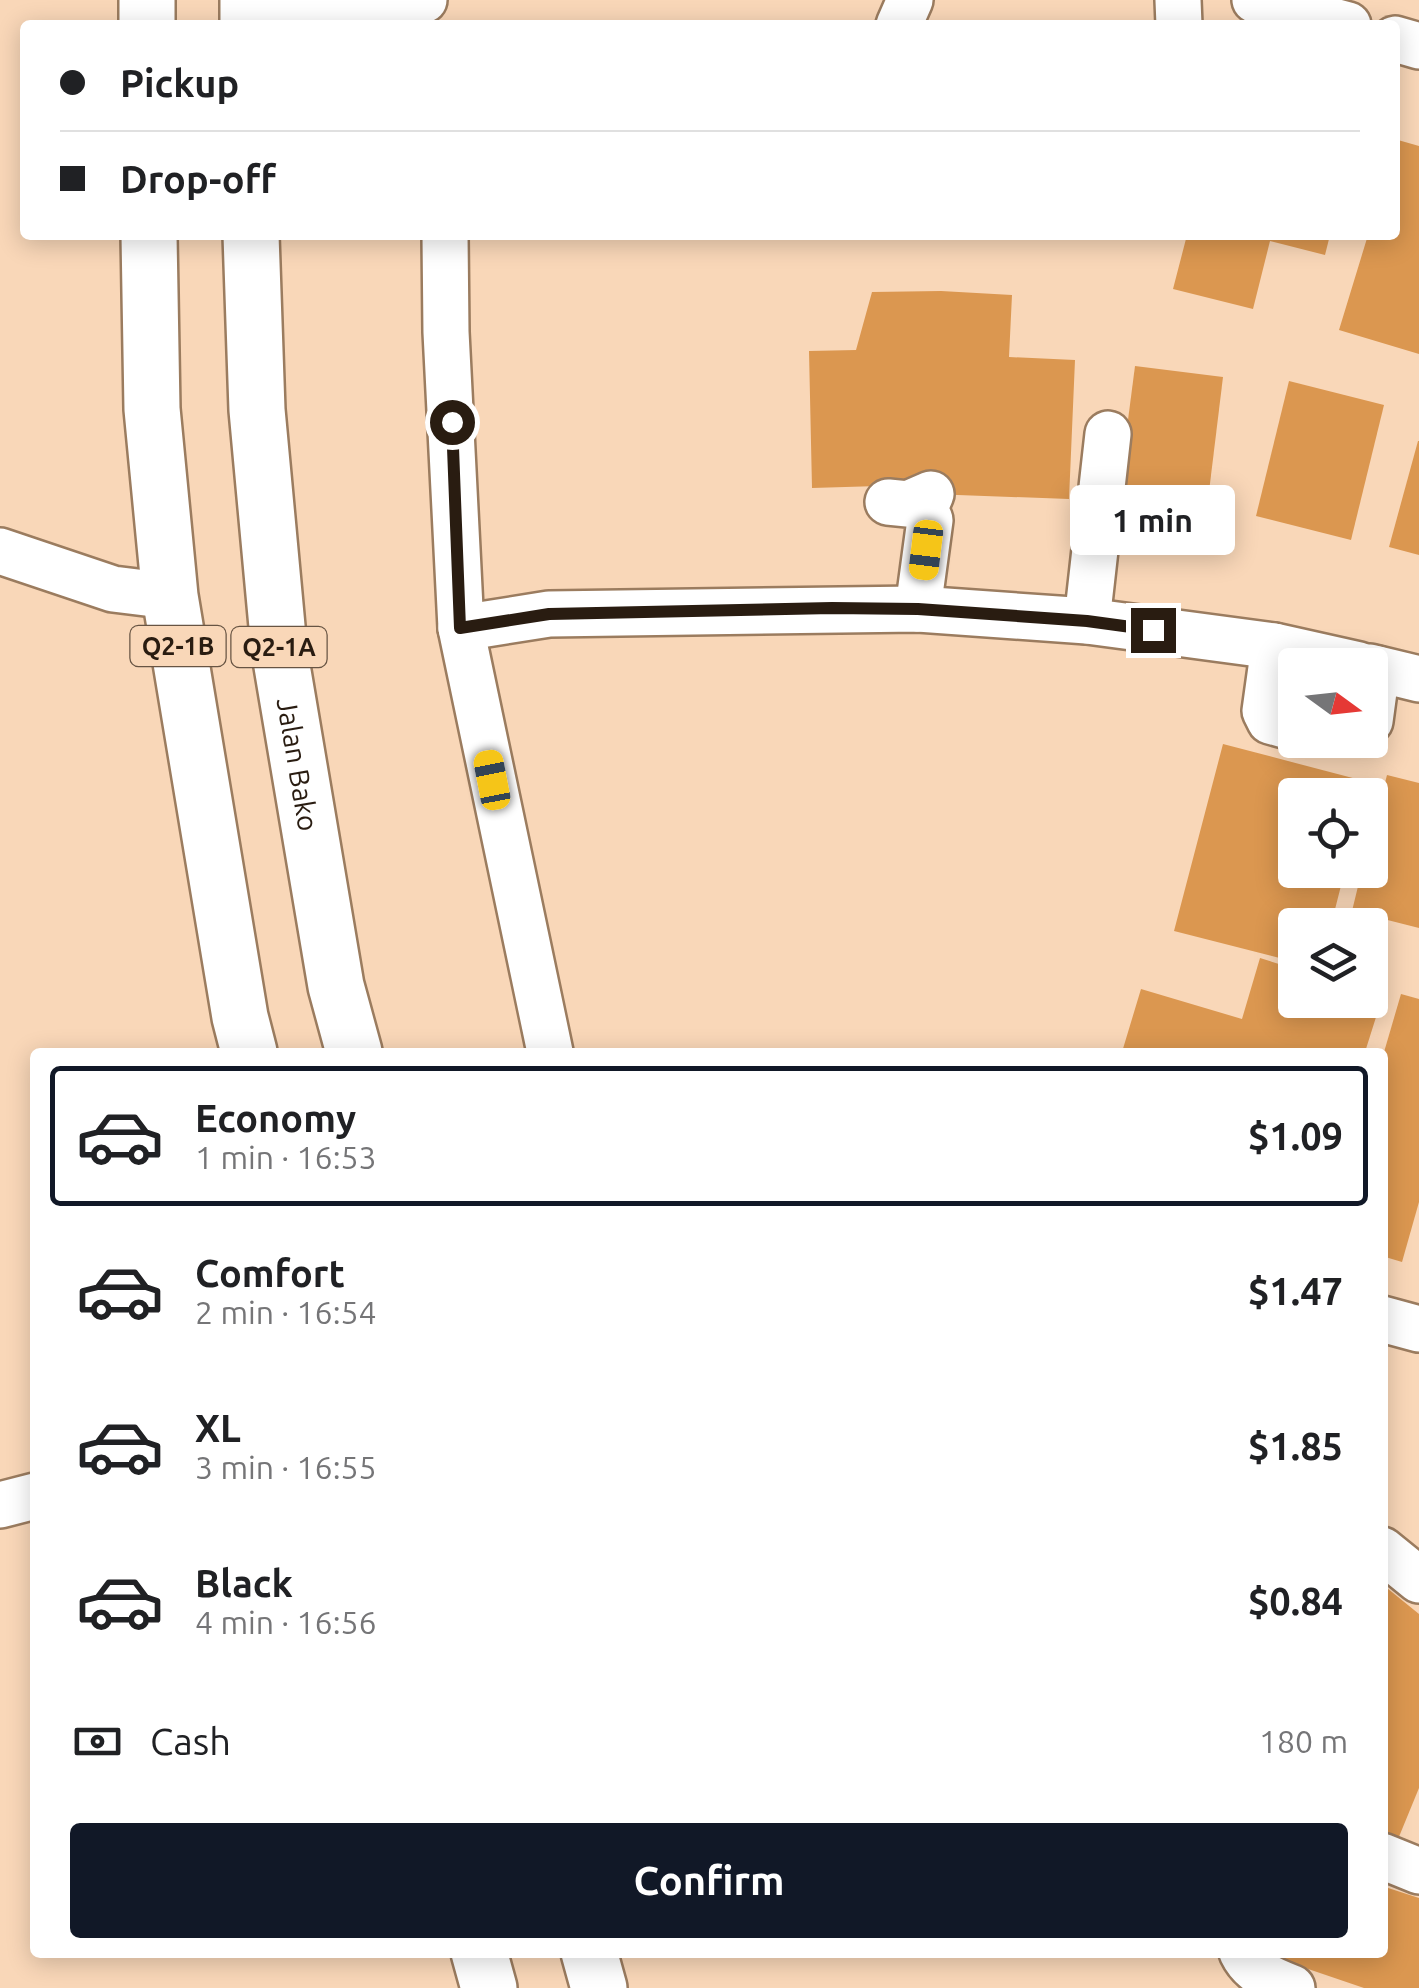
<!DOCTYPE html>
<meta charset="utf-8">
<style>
body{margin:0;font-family:Ubuntu,sans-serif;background:#f2f2f2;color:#202124;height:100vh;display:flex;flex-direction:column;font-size:38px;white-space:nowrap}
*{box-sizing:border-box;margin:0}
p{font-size:32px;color:#757577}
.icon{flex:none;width:55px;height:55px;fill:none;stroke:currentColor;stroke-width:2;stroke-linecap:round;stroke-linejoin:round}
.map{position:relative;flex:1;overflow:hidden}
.drawer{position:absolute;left:30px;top:1048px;width:1358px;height:910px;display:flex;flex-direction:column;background:#fff;border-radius:10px;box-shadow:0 5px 25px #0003}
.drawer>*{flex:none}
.top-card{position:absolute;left:20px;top:20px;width:1380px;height:220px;border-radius:10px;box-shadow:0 5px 25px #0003;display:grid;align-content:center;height:220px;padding:0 40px;background:#fff}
.needle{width:65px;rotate:105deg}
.buttons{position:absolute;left:1278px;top:648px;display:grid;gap:20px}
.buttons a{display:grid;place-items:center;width:110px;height:110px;border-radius:10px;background:#fff;box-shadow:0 5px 25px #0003;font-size:50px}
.end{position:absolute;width:45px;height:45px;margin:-22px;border:12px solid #291c11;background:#fff;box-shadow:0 0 0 5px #fff}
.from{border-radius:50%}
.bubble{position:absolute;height:70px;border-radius:10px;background:#fff;box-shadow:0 5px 25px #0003;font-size:32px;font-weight:700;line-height:70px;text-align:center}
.car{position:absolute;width:30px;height:60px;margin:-30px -15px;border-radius:12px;box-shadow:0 0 8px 2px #0007;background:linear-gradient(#f5c518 24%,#345 0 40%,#f5c518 0 76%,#345 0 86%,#f5c518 0)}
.top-card b{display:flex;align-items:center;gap:35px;height:95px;font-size:38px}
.top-card b+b{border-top:2px solid #e0e0e0}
.top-card i{width:25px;height:25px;background:#202124}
ul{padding:18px 0 0;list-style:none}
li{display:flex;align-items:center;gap:30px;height:140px;margin:0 20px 15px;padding:0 20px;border:5px solid transparent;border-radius:10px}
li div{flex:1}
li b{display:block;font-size:38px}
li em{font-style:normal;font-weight:700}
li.selected{border-color:#111827}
li>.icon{width:90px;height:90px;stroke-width:1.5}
.pay{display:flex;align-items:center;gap:25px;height:110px;padding:0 40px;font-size:38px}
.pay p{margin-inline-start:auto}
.button{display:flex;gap:20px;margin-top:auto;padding:20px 40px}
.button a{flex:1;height:115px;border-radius:10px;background:#111827;color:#fff;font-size:40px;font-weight:700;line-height:115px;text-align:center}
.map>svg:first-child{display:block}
.building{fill:#db9750}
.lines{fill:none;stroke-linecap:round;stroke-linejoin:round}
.minor-casing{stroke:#9b7c5f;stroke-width:50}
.major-casing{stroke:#9b7c5f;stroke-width:60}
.minor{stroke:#fff;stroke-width:45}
.major{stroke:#fff;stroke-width:55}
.route{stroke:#291c11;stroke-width:12}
.labels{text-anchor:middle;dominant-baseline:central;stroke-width:8;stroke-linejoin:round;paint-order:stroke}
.shield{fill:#f9d7b8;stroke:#675443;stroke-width:2.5}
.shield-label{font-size:25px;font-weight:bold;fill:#291c11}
.street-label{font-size:28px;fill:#291c11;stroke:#f9d7b8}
</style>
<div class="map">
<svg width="1419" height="1988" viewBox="0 0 1419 1988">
<rect width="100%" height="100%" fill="#f9d7b8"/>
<!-- building -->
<g class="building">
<polygon points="1398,140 1419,146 1419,354 1339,330 1368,235 1395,235"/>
<polygon points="1187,235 1330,235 1325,255 1270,241 1253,309 1173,289"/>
<polygon points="941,291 1012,295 1009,357 1075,360 1069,499 931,494 945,484 812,488 809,351 856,350 872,292"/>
<polygon points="1135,366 1223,377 1207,508 1118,497"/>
<polygon points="1289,381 1384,405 1351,540 1256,516"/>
<polygon points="1418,441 1419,441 1419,555 1389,547"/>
<polygon points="1223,744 1368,782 1364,795 1295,795 1295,870 1345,870 1331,925 1295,925 1295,962 1174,931"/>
<polygon points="1387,775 1419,783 1419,928 1352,911 1362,870 1370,870 1370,841"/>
<polygon points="1260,958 1295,969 1295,1000 1370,1000 1370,991 1383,995 1365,1052 1122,1052 1141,989 1242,1019"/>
<polygon points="1401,994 1419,999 1419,1202 1402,1262 1382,1256 1382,1059"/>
<polygon points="1382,1584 1419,1614 1419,1788 1396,1844 1382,1839"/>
<polygon points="1382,1886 1419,1898 1419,1988 1364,1988 1261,1953 1382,1952"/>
</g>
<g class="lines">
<defs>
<g id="minor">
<polyline points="1178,0 1179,25"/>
<polyline points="1255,0 1348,25"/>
<polyline points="248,4 424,0"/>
<polyline points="899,25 910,0"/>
<polyline points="1395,39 1419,46"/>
<polyline points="445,235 446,332 461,628 550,1052"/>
<polyline points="888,502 908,504 931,494 925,508 930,520 918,609"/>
<polyline points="0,551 113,589 170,596"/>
<polyline points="1087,621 1108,434"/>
<polyline points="461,628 549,614 918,609 1087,621 1274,646 1359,665"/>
<polyline points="1274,646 1265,711 1270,721 1295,728"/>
<polyline points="1370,667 1419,679"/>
<polyline points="1370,721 1377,669"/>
<polyline points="1382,1319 1419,1329"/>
<polyline points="0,1505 35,1496"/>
<polyline points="1382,1550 1419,1580"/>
<polyline points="1382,1856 1419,1871"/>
<path d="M1242 1952C1252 1973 1272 1980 1292 1988"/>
</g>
<g id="major">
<polyline points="147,0 147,25"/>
<polyline points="248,25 248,0"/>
<polyline points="149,235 152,409 170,596 240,1017 249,1052"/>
<path id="s1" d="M251 235 257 410 279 648 336 986 354 1052"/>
<polyline points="479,1952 489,1988"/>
<polyline points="589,1952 599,1988"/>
</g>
</defs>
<!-- minor casing -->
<use href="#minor" class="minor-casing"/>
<!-- major casing -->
<use href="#major" class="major-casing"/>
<!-- minor -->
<use href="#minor" class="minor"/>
<!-- major -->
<use href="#major" class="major"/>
</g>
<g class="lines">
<!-- route -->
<polyline class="route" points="452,422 460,628 549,614 832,608 918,609 1087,621 1153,630"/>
</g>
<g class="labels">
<!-- shield labels -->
<g class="shield">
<rect x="130.5" y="626" width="95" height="40" rx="8"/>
<rect x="231.5" y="627" width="95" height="40" rx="8"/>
</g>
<g class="shield-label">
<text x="178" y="646">Q2-1B</text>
<text x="279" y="647">Q2-1A</text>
</g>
<!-- street labels -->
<g class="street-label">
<text stroke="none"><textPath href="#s1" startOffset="532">Jalan Bako</textPath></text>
</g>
</g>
</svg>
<div class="buttons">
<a><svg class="needle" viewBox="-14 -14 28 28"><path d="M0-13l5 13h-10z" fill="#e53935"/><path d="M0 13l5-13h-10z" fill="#757577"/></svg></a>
<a><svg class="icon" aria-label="locate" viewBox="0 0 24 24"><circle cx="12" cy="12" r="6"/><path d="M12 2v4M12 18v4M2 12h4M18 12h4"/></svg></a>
<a><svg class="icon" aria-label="layers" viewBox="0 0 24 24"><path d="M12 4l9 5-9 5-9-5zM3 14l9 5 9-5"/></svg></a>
</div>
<i class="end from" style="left:452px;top:422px"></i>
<i class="end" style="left:1153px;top:630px"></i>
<div class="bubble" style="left:1070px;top:485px;width:165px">1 min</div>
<i class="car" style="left:926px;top:550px;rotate:187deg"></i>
<i class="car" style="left:492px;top:780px;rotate:349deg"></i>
<div class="top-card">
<b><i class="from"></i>Pickup</b>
<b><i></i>Drop-off</b>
</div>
<section class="drawer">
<ul>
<li class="selected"><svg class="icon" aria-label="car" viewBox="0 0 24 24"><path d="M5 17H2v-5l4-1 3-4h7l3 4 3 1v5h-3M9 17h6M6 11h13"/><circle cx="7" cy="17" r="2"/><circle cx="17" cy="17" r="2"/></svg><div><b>Economy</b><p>1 min · 16:53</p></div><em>$1.09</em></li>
<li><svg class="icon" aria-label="car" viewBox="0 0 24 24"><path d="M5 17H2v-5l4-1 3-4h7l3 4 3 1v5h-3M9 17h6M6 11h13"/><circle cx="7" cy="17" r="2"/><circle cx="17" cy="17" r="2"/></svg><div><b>Comfort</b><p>2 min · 16:54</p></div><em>$1.47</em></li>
<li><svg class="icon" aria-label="car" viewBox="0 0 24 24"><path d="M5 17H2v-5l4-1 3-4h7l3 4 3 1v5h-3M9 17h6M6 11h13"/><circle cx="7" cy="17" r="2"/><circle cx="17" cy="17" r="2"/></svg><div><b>XL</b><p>3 min · 16:55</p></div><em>$1.85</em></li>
<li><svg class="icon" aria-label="car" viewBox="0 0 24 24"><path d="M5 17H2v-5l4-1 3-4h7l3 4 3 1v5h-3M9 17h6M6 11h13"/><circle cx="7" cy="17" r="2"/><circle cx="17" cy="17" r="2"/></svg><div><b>Black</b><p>4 min · 16:56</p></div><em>$0.84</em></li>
</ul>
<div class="pay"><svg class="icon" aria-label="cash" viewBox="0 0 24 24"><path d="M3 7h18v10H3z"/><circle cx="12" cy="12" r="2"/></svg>Cash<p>180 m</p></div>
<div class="button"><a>Confirm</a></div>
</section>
</div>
